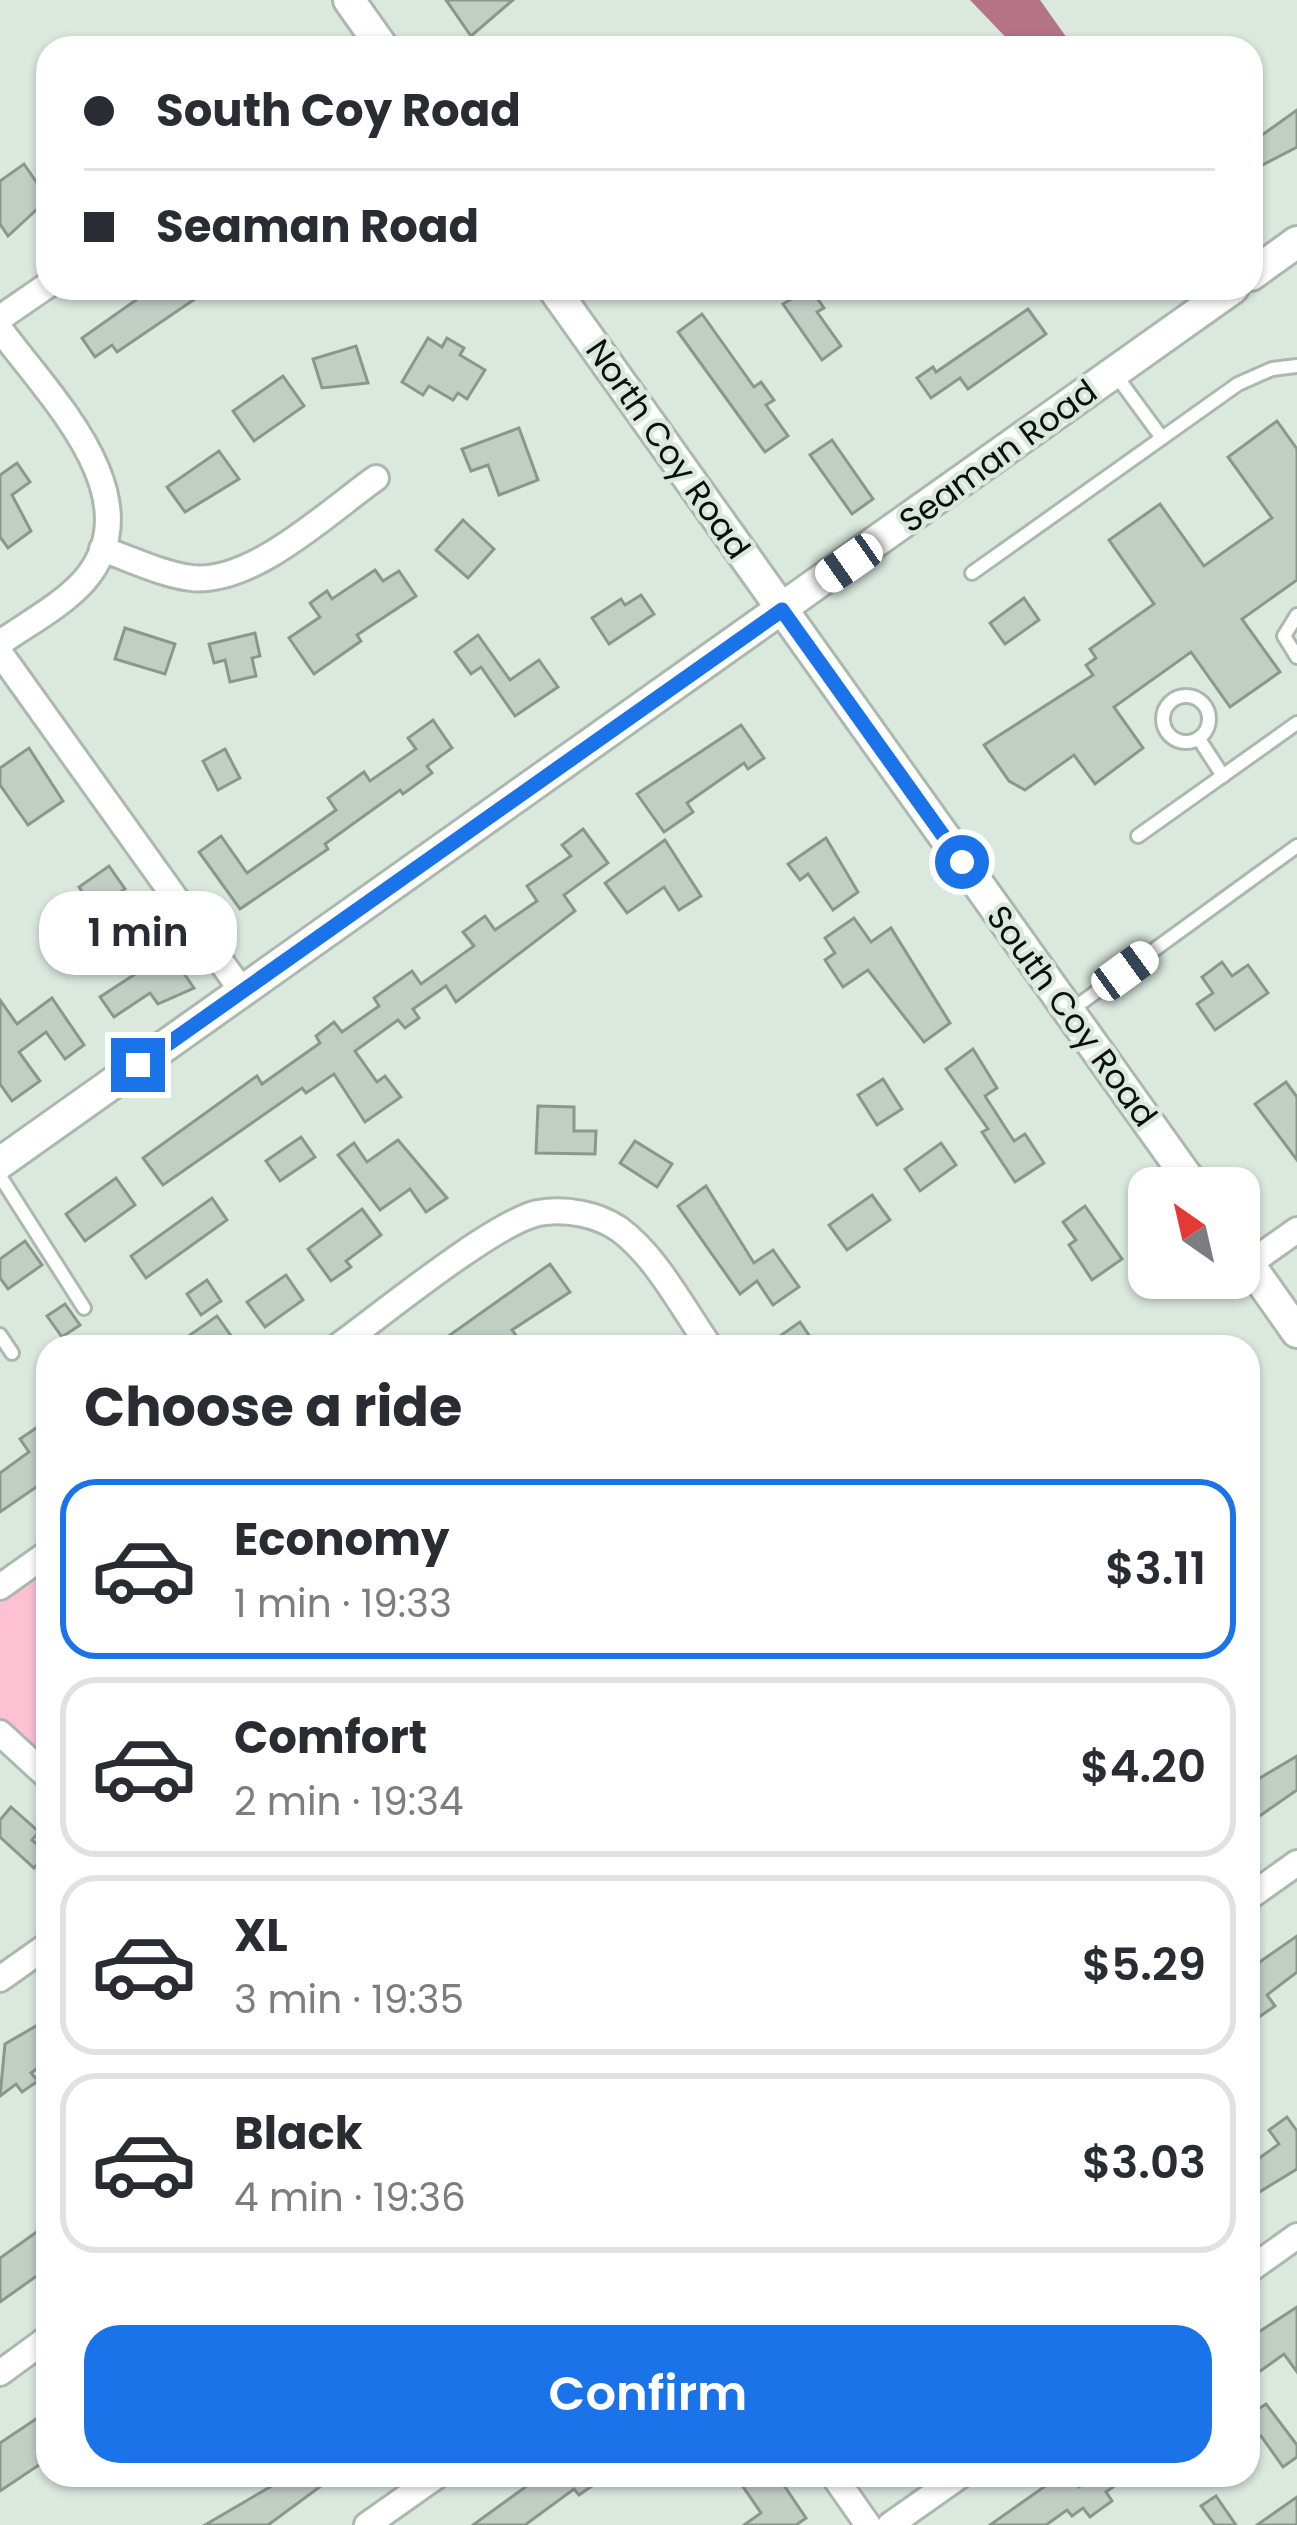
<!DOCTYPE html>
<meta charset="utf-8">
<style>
body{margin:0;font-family:Poppins,sans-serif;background:#f7f7f7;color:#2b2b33;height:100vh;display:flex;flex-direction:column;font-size:45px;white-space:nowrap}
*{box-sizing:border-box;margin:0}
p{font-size:39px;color:#7c7c81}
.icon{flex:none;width:66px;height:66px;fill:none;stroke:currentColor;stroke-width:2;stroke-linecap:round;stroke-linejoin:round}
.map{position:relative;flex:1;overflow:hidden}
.drawer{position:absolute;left:36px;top:1335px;width:1224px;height:1152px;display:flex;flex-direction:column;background:#fff;border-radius:36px;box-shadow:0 3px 9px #0004}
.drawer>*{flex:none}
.top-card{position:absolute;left:36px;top:36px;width:1227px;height:264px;border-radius:36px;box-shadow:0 3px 9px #0004;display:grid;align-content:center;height:264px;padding:0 48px;background:#fff}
.needle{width:78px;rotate:326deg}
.fabs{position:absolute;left:1128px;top:1167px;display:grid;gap:24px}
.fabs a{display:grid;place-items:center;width:132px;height:132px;border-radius:24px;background:#fff;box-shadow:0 3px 9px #0004;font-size:60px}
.end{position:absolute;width:54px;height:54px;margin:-27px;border:15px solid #1a73e8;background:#fff;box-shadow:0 0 0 6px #fff}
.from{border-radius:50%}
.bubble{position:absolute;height:84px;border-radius:36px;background:#fff;box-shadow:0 3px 9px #0004;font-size:39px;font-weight:600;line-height:84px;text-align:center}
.car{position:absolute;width:36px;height:72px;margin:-36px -18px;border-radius:15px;box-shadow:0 0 9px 3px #0007;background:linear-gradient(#fff 24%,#345 0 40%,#fff 0 76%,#345 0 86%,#fff 0)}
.top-card b{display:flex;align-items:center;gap:42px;height:114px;font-size:45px}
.top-card b+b{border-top:3px solid #e1e1e2}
.top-card i{width:30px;height:30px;background:#2b2b33}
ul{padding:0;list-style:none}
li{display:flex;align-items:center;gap:36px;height:180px;margin:0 24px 18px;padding:0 24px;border:6px solid #e1e1e2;border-radius:36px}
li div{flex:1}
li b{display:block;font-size:45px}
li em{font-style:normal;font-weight:600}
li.on{border-color:#1a73e8}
li>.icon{width:108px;height:108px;stroke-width:1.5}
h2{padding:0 48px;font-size:54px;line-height:144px}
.action{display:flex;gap:24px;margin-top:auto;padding:24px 48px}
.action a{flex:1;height:138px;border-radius:36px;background:#1a73e8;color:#fff;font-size:48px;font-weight:600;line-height:138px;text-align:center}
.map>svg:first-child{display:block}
.green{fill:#fec1d3}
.water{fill:#b57387}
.building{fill:#c1cec4;stroke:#8a978d;stroke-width:3}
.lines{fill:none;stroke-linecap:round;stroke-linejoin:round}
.service-casing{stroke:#abb8ae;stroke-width:18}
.minor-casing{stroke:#abb8ae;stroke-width:30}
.tertiary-casing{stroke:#abb8ae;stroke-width:36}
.service{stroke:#fff;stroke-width:12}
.minor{stroke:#fff;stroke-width:24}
.tertiary{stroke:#fff;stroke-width:30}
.route{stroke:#1a73e8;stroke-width:15}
.labels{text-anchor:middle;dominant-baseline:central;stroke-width:9;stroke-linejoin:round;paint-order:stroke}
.street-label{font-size:33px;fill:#0a0f0c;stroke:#dae8de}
</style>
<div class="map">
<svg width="1297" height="2525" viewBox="0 0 1297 2525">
<rect width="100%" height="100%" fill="#dae8de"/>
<!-- green -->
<polygon class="green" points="48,1574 48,1764 0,1720 0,1603"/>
<!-- water -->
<polygon class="water" points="970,0 1040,0 1074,48 1016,48"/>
<!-- building -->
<g class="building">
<polygon points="446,0 513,0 471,36"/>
<polygon points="1297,110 1297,147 1251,171 1251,143"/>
<polygon points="24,164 48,199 8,236 0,224 0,181"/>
<polygon points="153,288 211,288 117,352 112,345 95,357 82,338"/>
<polygon points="810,288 824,308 817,312 841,346 822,360 783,304"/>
<polygon points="1028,309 1046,334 968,389 960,378 931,398 917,378 933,367 936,372"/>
<polygon points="702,314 754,387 761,382 774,400 766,405 788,436 765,452 678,332"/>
<polygon points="428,338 442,347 447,338 464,348 460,355 485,370 467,399 458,393 453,400 429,386 423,395 402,382"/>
<polygon points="356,346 368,383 322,388 313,359"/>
<polygon points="283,376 304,406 254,441 233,411"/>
<polygon points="1277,421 1297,449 1297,580 1242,619 1280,672 1230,707 1191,652 1114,707 1143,748 1095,784 1074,755 1025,790 1009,781 984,745 1093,675 1086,665 1096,658 1090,649 1154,604 1109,540 1160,504 1204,566 1272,518 1228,457"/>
<polygon points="519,428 538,480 499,495 488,465 471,471 462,449"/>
<polygon points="832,440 873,499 852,514 810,455"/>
<polygon points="219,451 239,479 185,512 167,487"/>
<polygon points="17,463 30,482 12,495 31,531 8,548 0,537 0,475"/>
<polygon points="463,520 494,549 468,578 436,550"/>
<polygon points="375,570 383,581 399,571 416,596 357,635 361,641 314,674 289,638 320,617 310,603 327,591 332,599"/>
<polygon points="641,595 654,614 609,644 592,618 621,599 625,605"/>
<polygon points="1024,598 1039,620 1005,644 990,623"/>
<polygon points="125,628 175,644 165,674 115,659"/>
<polygon points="255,633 260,656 252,658 256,676 230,682 225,660 214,663 209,644"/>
<polygon points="478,635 510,680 539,660 558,687 515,716 481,667 471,674 455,652"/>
<polygon points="433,720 452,748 427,766 432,773 403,794 400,790 325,844 328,849 240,909 199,852 221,836 247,873 336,810 328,798 364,772 370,781 416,749 408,738"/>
<polygon points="741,725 764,758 748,769 744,763 687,803 693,812 664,832 637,794"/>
<polygon points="29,748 63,801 28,825 0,785 0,768"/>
<polygon points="225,749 240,778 218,790 203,761"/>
<polygon points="583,829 608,863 564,895 575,911 456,1002 446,986 413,1009 419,1018 405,1028 398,1020 355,1051 377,1082 385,1076 401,1097 365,1122 334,1074 306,1093 302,1088 163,1185 143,1158 257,1076 262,1084 320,1043 316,1036 334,1022 342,1032 379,1006 374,998 412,971 421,984 474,946 463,932 485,916 495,930 537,901 527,886 571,856 562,845"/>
<polygon points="826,838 858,892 833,910 808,874 800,880 788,864"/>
<polygon points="665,840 701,896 679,910 664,887 627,913 605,883"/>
<polygon points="109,866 125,889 95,910 79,887"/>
<polygon points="854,918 871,942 891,928 950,1023 924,1042 868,970 843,987 825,960 835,953 825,938"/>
<polygon points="169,952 194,988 158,1004 150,993 114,1017 100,997"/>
<polygon points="1222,962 1232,976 1248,965 1268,993 1215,1030 1197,1004 1213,993 1202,977"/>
<polygon points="52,998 84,1045 65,1059 46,1032 19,1052 40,1081 12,1101 0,1084 0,1000 17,1024"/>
<polygon points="973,1049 997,1088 985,1096 1014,1141 1025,1134 1044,1163 1015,1182 982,1132 988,1129 946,1069"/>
<polygon points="883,1079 902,1109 877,1125 858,1095"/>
<polygon points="1286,1082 1297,1097 1297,1160 1255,1104"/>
<polygon points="538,1106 574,1107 574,1131 596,1131 595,1154 536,1153"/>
<polygon points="301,1137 315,1157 280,1181 266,1161"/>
<polygon points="398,1140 447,1198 426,1212 410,1189 380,1210 338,1155 354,1143 367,1162"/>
<polygon points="635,1141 672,1164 657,1187 620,1163"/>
<polygon points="941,1143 956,1165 920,1191 905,1169"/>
<polygon points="116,1178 135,1205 85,1241 66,1214"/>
<polygon points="706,1186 754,1263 773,1250 799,1287 773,1305 757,1281 740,1294 678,1206"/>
<polygon points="872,1195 890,1220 847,1250 829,1225"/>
<polygon points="212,1198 227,1220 146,1278 131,1256"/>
<polygon points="1085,1206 1122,1259 1092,1280 1069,1245 1076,1240 1063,1222"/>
<polygon points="362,1209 381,1235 346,1261 351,1267 331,1281 308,1249"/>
<polygon points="25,1241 42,1265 8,1289 0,1278 0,1259"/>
<polygon points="550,1264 570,1292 512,1330 520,1341 512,1347 433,1347"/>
<polygon points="286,1275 303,1300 265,1327 247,1302"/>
<polygon points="207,1280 221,1301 201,1315 187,1294"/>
<polygon points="65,1304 80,1325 62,1337 47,1316"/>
<polygon points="217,1316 239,1347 173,1347"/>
<polygon points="800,1322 817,1347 787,1347 780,1336"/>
<polygon points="48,1420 48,1479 0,1512 0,1473 29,1452 20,1439"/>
<polygon points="1297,1756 1297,1790 1248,1824 1248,1785"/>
<polygon points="11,1807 39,1832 32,1840 47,1853 34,1868 0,1837 0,1820"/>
<polygon points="1297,1936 1297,1972 1267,1995 1275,2006 1259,2017 1248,2009 1248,1970"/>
<polygon points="48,2019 48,2060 31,2073 38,2081 22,2092 16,2084 0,2096 5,2044"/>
<polygon points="1287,2117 1297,2131 1297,2169 1248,2199 1248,2166 1279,2144 1269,2130"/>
<polygon points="48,2224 48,2268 0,2302 0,2258"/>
<polygon points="1297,2307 1297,2372 1284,2354 1259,2372 1248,2356 1248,2339"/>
<polygon points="1266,2404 1297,2445 1297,2457 1283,2467 1261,2436 1248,2445 1248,2416"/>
<polygon points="48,2411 48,2459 0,2491 0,2443"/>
<polygon points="270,2475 336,2475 268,2525 205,2525 275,2484"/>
<polygon points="542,2475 608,2475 579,2495 574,2489 525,2525 473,2525"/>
<polygon points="735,2475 777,2475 806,2518 796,2525 744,2525 761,2513"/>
<polygon points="1061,2475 1071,2475 1079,2487 1096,2475 1130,2475 1106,2492 1112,2501 1090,2517 1083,2508 1072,2516 1067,2510 1046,2525 990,2525"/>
<polygon points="1216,2496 1236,2525 1215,2525 1201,2506"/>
<polygon points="1297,2497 1297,2525 1257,2525"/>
</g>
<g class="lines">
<defs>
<g id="service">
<polyline points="1115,374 1162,438"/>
<polyline points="972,573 1238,384 1272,369 1297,366"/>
<polyline points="1297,615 1284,636 1297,657"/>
<circle cx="1186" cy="719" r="23"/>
<polyline points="1199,739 1223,776"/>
<polyline points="1138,836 1297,723"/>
<polyline points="1070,1011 1297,846"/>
<polyline points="0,1176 84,1308"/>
<polyline points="0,1335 12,1353"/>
</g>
<g id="minor">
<polyline points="0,318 48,285"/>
<path d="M0 329C47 394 157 499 83 582 61 606 27 624 0 643"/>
<path d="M102 549C131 559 161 574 191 578 252 585 328 512 376 478"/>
<polyline points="0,653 242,991"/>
<polyline points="1249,1264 1297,1230"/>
<path d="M337 1347C380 1316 493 1223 538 1213 565 1208 597 1214 619 1229 657 1257 683 1309 710 1347"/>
<polyline points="0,1587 48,1553"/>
<polyline points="0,1733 48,1777"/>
<polyline points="1248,1898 1297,1863"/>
<polyline points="0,1979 48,1945"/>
<polyline points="1248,2271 1297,2236"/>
<polyline points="0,2373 48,2338"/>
<polyline points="833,2475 868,2525"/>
<polyline points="367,2525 438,2475"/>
<polyline points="890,2525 961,2475"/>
</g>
<g id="tertiary">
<polyline points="349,0 383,48"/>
<polyline points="1251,275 1297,242"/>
<polyline points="553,288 1195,1188"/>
<polyline points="0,1163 1233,288"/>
<polyline points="1239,1250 1297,1332"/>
</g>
</defs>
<!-- service casing -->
<use href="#service" class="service-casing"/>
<!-- minor casing -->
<use href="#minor" class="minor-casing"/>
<!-- tertiary casing -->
<use href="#tertiary" class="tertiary-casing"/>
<!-- service -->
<use href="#service" class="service"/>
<!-- minor -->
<use href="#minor" class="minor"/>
<!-- tertiary -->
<use href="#tertiary" class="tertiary"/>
</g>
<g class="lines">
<!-- route -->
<polyline class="route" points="138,1065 782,610 962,862"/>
</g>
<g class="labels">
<!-- street labels -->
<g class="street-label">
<text transform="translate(668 449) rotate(55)">North Coy Road</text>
<text transform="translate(998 456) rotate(-36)">Seaman Road</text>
<text transform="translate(1072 1016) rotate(54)">South Coy Road</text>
</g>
</g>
</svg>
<div class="fabs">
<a><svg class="needle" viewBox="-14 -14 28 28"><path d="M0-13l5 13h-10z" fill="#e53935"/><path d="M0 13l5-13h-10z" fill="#7c7c81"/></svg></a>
</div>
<i class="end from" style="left:962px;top:862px"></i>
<i class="end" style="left:138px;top:1065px"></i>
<div class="bubble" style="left:39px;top:891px;width:198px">1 min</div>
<i class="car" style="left:849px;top:563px;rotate:235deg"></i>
<i class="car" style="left:1125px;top:971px;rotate:54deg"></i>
<div class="top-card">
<b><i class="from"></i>South Coy Road</b>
<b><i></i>Seaman Road</b>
</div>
<section class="drawer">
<h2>Choose a ride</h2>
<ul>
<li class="on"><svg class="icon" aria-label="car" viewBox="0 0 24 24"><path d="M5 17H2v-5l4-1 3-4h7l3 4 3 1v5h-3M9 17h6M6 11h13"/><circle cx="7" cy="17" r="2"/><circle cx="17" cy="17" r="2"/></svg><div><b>Economy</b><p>1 min · 19:33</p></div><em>$3.11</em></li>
<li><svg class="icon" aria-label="car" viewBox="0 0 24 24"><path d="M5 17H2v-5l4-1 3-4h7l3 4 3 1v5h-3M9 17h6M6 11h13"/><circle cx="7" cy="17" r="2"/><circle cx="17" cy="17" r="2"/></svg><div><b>Comfort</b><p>2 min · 19:34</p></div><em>$4.20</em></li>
<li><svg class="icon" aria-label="car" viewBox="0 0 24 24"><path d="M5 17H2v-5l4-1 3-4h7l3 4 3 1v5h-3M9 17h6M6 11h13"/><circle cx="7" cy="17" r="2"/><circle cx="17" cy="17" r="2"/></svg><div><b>XL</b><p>3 min · 19:35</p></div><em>$5.29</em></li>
<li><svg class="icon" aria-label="car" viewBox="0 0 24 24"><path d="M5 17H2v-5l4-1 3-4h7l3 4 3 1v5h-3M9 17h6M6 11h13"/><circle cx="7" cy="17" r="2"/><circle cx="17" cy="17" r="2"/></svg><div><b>Black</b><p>4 min · 19:36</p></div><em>$3.03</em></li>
</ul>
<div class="action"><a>Confirm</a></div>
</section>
</div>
